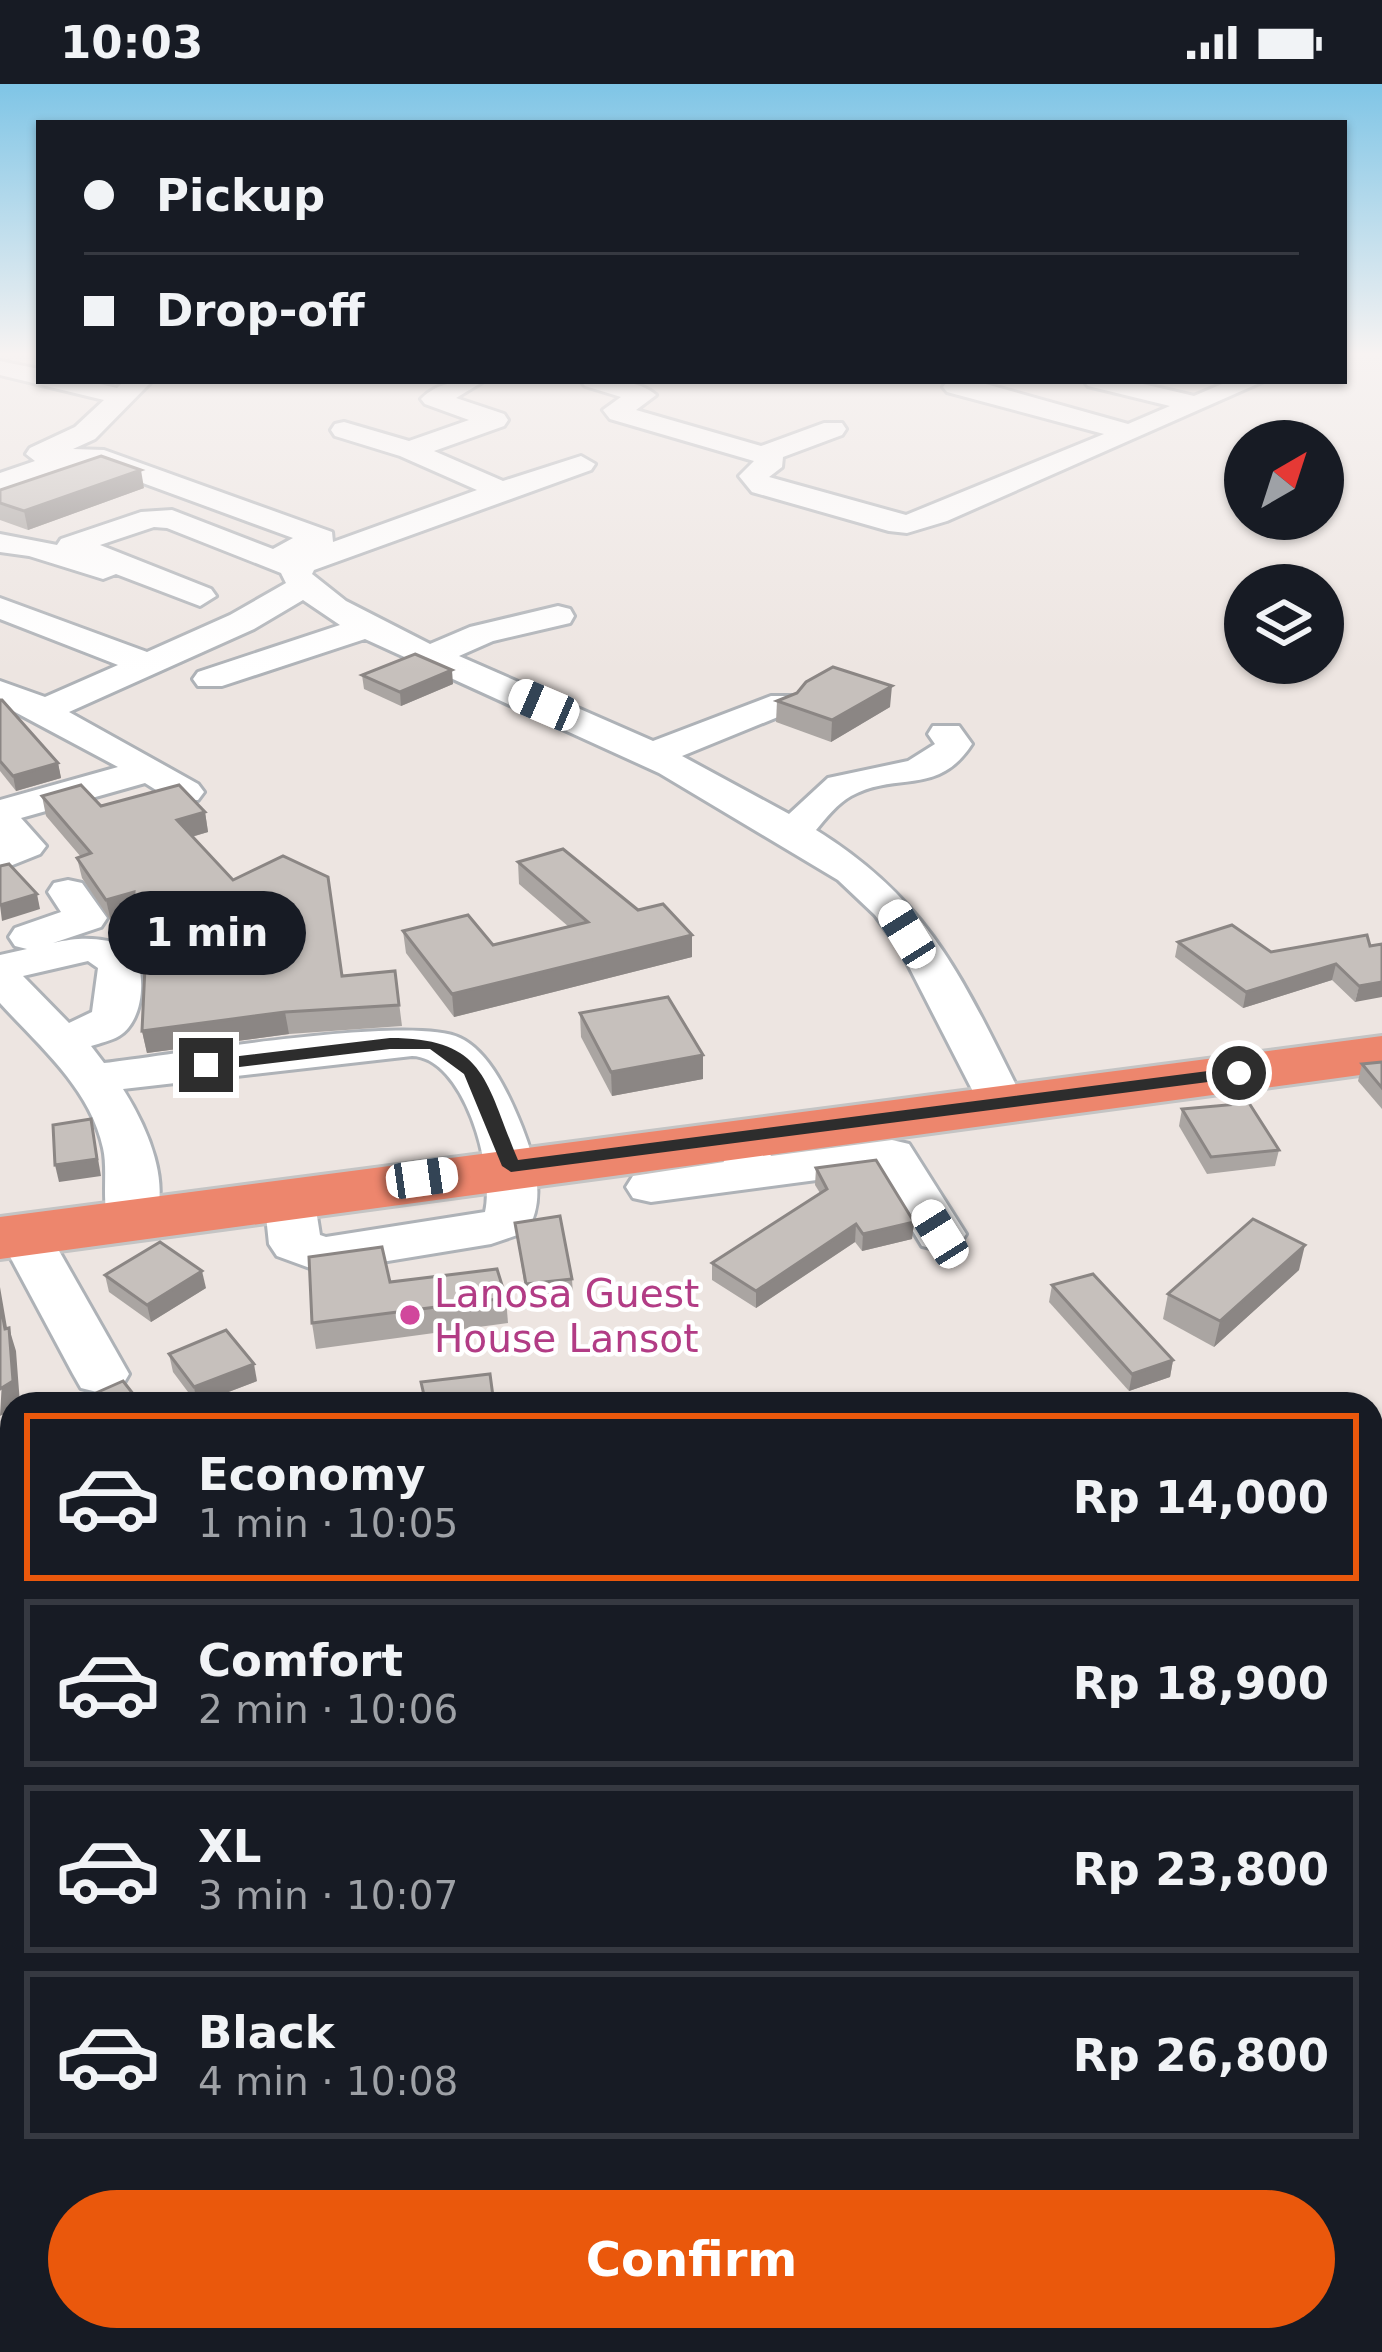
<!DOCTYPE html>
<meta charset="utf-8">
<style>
body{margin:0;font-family:"DejaVu Sans",sans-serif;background:#20242c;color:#f1f3f6;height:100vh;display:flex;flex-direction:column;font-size:45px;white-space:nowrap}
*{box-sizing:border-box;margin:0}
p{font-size:39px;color:#9ea1a6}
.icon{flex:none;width:66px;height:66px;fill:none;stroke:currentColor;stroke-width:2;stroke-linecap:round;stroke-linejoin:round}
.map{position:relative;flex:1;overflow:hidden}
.drawer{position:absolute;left:0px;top:1308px;width:1383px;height:960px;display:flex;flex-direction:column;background:#171b24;border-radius:36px 36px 0 0;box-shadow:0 3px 9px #0004}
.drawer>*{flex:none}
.hud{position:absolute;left:36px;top:36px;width:1311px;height:264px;border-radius:0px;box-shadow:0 3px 9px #0004;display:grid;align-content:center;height:264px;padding:0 48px;background:#171b24}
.needle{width:78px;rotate:39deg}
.buttons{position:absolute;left:1224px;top:336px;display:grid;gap:24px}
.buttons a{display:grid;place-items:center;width:120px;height:120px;border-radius:50%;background:#171b24;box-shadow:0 3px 9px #0004;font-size:60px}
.end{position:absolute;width:54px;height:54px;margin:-27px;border:15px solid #2d2d2d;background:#fff;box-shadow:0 0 0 6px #fff}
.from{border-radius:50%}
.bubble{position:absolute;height:84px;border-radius:42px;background:#171b24;box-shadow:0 3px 9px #0004;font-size:39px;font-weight:700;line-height:84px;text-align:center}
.car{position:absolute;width:36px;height:72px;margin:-36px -18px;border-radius:15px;box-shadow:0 0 9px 3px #0007;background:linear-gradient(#fff 24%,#345 0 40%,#fff 0 76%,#345 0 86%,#fff 0)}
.hud b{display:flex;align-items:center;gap:42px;height:114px;font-size:45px}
.hud b+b{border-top:3px solid #363941}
.hud i{width:30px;height:30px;background:#f1f3f6}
ul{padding:21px 0 0;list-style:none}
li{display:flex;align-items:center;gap:36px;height:168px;margin:0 24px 18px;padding:0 24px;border:6px solid #363941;border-radius:0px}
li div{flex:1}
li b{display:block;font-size:45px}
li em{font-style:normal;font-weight:700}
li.active{border-color:#ea580c}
li>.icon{width:108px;height:108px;stroke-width:1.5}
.cta{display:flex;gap:24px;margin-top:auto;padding:24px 48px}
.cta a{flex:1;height:138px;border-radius:72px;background:#ea580c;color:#fff;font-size:48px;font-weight:700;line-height:138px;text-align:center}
.status{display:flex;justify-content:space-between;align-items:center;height:84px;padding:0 60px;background:#171b24;direction:ltr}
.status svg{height:33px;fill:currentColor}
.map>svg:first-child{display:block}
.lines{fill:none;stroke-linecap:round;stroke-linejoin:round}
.minor-casing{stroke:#aeb2b7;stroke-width:6}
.highway-casing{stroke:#c4c4c4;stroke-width:6}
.minor{fill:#fff;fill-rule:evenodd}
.highway{fill:#ed866d;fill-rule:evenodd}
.wall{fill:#aaa5a2}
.shaded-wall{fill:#8b8684}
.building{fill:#c6c0bc;stroke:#8b8684;stroke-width:3}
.route{fill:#2d2d2d}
.hotel-dot{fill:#d1479c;stroke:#fff;stroke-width:4.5}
.labels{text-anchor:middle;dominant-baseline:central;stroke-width:9;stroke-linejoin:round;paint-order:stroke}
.hotel-label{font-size:39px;fill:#b23c85;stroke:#fff;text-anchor:start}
</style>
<div class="status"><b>10:03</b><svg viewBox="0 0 49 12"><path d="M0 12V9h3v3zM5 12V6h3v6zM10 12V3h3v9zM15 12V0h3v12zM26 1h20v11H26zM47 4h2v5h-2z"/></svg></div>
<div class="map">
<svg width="1382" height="2268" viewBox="0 0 1382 2268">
<rect width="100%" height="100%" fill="#ede5e1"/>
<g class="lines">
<defs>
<g id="minor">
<path d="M0 277 39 285V297H87L117 304 124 297H152L95 355 73 365 104 366 332 448 333 458 477 406 400 372 335 352 331 346 335 340 344 338 409 357 469 336 425 320 421 315C439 297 460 297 484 297L456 314 504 330 508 336 504 342 434 367 503 397 581 372 595 380 591 386 314 486 312 490 346 517 430 560 470 543 558 522 570 525 574 532 570 539 493 557 459 572 653 657 771 612H795L801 619 795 626 682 672 789 730 828 694 908 677 935 660 928 650 933 642H959L972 660C938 713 896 687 851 712 837 720 826 734 816 746 934 819 966 903 1026 1021L1019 1031 1002 1035 985 1031 901 867 875 831 838 796 659 689 365 555 222 602H198L193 595 198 588 340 541 303 516 254 545 69 628 198 700 204 708 198 716H172L145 699 21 734 46 762 40 770 0 786V716L118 683 0 620V597L45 613 118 581 0 535V514L147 568 230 531 286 499 281 489 167 444 154 443 100 461 211 505 216 512 200 522 116 490 103 495 29 472 0 468V450L57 461 61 455 141 428 172 426 273 465 293 454 91 380 0 408V389L35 377 26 370 30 364 75 343 104 316 0 291Z"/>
<path d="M581 297C607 297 636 294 656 311L636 326 761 362 824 339H842L846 345 842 351 783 373 782 383 769 393 906 431 1104 350 947 308 943 303 948 297H975L1128 340 1170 322 1088 302 1084 297H1130L1194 312 1229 297H1264L947 437 907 449 889 447 752 408 739 392 754 377 610 335 603 326 621 313 585 302Z"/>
<path d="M68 796 82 799 107 834 101 843 53 859C84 852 101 854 131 863 147 886 145 936 119 952 111 957 100 959 91 962L104 979C172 971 411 930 460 954 490 968 510 1013 522 1043 535 1076 547 1117 526 1148L491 1160 321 1188 277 1172 269 1160 264 1113 271 1102 289 1097 307 1102 314 1113 320 1151 326 1153 485 1128C495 1085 464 973 412 972L123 1005C146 1041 176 1105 149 1146L131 1151 113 1146C99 1125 109 1090 103 1064 90 1004 39 962 0 919V871L27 865 15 862 9 853 15 844 61 828 48 808 54 799ZM88 877 98 884 92 928 69 939 23 892Z"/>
<polygon points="742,1045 759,1050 771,1072 892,1056 909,1060 966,1150 958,1162 940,1166 922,1162 877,1088 651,1118 633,1114 626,1103 633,1092 724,1078 718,1060 725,1050"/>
<polygon points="24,1135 42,1139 50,1151 129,1290 121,1304 101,1309 81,1304 73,1290 0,1154 6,1139"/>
<polygon points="1371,1498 1382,1501 1382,1554 1371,1550"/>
<polygon points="1382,1637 1382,1701 1371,1705 1371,1641"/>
<polygon points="1371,1987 1382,1992 1382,2071 1371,2067"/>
<polygon points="0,2029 12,2034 12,2122 0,2117"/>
<polygon points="123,2256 214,2256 219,2268 128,2268"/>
<polygon points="817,2256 909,2256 904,2268 812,2268"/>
</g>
<polygon id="highway" points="1382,952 1382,988 0,1175 0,1133"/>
</defs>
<!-- minor casing -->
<use href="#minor" class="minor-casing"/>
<!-- highway casing -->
<use href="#highway" class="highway-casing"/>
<!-- minor -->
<use href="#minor" class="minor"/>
<!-- highway -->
<use href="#highway" class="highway"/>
</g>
<!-- wall -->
<g class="wall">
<polygon points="144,404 28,446 0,436 0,406"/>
<polygon points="362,591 453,600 401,622 364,605"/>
<polygon points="0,616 58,679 61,694 16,707 0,687"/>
<polygon points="777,617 890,623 831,658 776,638"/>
<polygon points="42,712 101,722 205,728 208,748 192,753 233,796 342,892 395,887 402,942 289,950 147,969 142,947 145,901 132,842 132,830 111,837 82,794 77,774 81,773 46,732"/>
<polygon points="518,778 692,873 454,933 406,869 403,847 493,861 569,843 519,800"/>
<polygon points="1178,858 1271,868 1370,862 1355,918 1332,896 1243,924 1175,873"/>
<polygon points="580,929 703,971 703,995 612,1012 581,953"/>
<polygon points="1382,978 1382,1025 1358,997 1362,980"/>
<polygon points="1182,1025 1279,1066 1275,1082 1207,1090 1179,1042"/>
<polygon points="816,1084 914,1138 912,1155 862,1167 855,1158 756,1224 712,1196 712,1179 820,1109 815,1101"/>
<polygon points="515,1139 572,1195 573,1212 527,1217"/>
<polygon points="1299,1186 1214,1263 1163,1235 1168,1210"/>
<polygon points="105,1191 206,1204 151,1238 109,1208"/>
<polygon points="390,1198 506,1214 508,1239 316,1265 312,1239"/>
<polygon points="1052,1201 1173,1276 1170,1293 1129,1307 1049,1218"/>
<polygon points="169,1270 257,1297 197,1320 173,1288"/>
<polygon points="1382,1407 1382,1490 1371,1483 1371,1418"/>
<polygon points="0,1788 12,1800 12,1997 0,1986"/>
<polygon points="1371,2070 1382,2077 1382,2256 1371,2248"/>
<polygon points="213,2256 440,2256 455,2268 217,2268"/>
</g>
<!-- shaded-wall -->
<g class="shaded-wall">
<polygon points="141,386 144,404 28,446 24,427"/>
<polygon points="452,586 453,600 401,622 400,608"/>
<polygon points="892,602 890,623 831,658 832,636"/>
<polygon points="58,679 61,694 16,707 13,692"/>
<polygon points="205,728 208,748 180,756 177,736"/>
<polygon points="134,808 138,829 111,837 106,816"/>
<polygon points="37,810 40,825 2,837 0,821"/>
<polygon points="692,851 692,873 454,933 452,910"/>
<polygon points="1336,880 1332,896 1243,924 1246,908"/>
<polygon points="1382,898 1382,913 1355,918 1359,902"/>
<polygon points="285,928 289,950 147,969 142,947"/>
<polygon points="703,971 703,995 612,1012 611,988"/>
<polygon points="91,1035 101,1092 59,1098 55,1081"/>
<polygon points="914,1138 912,1155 862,1167 863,1150"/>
<polygon points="856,1140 855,1158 756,1224 756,1207"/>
<polygon points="1305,1161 1299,1186 1214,1263 1220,1237"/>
<polygon points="202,1187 206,1204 151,1238 147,1221"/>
<polygon points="0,1203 11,1267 9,1244 16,1267 20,1320 12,1320 12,1325 0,1332 5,1245 0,1218"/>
<polygon points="1173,1276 1170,1293 1129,1307 1132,1290"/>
<polygon points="254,1280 257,1297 197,1320 194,1303"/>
<polygon points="12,1415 12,1437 0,1446 0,1424"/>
</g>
<!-- building -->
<g class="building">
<polygon points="101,372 141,386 24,427 0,419 0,406"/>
<polygon points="415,570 452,586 400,608 362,591"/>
<polygon points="833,583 892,602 832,636 777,617 797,609 806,598"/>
<polygon points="0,616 2,616 58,679 13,692 0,677"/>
<polygon points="81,701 101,722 179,701 205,728 177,736 233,796 283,772 328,793 342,892 395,887 399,921 285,928 142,947 145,883 141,883 132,842 134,808 106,816 77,774 91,769 42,712"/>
<polygon points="563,765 638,826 663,820 692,851 452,910 403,847 468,831 493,861 588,838 518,778"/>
<polygon points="9,780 37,810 0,821 0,782"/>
<polygon points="1232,841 1271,868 1367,851 1370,862 1382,860 1382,898 1359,902 1336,880 1246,908 1178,858"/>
<polygon points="668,913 703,971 611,988 580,929"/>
<polygon points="1382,978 1382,1004 1362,980"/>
<polygon points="1249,1019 1279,1066 1211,1073 1182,1025"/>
<polygon points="91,1035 97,1075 55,1081 53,1041"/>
<polygon points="876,1076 914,1138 863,1150 856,1140 756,1207 712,1179 827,1105 816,1084"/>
<polygon points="560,1132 572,1195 526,1200 515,1139"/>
<polygon points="1253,1135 1305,1161 1220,1237 1168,1210"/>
<polygon points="160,1158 202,1187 147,1221 105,1191"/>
<polygon points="382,1163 390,1198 497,1185 506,1214 312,1239 309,1173"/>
<polygon points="1093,1190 1173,1276 1132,1290 1052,1201"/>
<polygon points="0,1218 5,1245 9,1244 13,1297 0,1305"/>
<polygon points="226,1246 254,1280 194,1303 169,1270"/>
<polygon points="490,1290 494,1320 426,1320 421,1298"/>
<polygon points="123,1297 141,1320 71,1320"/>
<polygon points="0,1377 12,1384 12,1415 0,1424"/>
<polygon points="1382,1407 1382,1461 1371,1455 1371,1418"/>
<polygon points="0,1788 12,1800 12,1835 9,1838 12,1841 12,1983 0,1972"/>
<polygon points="1371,2070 1382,2077 1382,2224 1371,2217"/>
<polygon points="0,2157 12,2171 12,2256 97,2256 109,2268 0,2268"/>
<polygon points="216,2256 440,2256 455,2268 228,2268"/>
<polygon points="933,2256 1055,2256 1048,2268 926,2268"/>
</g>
<!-- sky -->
<linearGradient id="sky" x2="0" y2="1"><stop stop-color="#7fc5e6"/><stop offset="0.46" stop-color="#f7f3f2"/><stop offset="1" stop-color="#f7f3f2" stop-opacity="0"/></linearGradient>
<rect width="1382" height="587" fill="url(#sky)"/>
<!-- route -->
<path class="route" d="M390 954C487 954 485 998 518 1076L1239 983 1248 989 1239 994 511 1088 502 1082 464 990 430 965H390L206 987 198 981 206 976Z"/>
<!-- markers -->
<circle class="hotel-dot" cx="410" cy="1231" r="12"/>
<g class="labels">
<!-- hotel labels -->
<g class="hotel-label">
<text x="434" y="1209">Lanosa Guest<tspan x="434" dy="45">House Lansot</tspan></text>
</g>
</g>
</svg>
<div class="buttons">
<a><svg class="needle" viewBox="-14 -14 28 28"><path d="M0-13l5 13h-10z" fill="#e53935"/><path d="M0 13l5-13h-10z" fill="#9ea1a6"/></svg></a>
<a><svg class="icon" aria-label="layers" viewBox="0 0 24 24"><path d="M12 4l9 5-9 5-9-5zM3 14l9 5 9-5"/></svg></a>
</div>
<i class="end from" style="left:1239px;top:989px"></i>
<i class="end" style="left:206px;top:981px"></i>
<div class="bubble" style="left:108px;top:807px;width:198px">1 min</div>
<i class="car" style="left:544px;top:621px;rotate:293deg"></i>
<i class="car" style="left:907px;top:850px;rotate:328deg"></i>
<i class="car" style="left:422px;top:1094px;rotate:82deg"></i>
<i class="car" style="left:940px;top:1150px;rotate:328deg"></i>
<div class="hud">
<b><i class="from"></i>Pickup</b>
<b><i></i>Drop-off</b>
</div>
<section class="drawer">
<ul>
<li class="active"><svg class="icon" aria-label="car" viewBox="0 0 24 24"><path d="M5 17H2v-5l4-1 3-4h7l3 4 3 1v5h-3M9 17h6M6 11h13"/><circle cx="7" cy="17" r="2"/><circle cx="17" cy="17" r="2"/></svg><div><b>Economy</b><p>1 min · 10:05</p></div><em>Rp 14,000</em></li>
<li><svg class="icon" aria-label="car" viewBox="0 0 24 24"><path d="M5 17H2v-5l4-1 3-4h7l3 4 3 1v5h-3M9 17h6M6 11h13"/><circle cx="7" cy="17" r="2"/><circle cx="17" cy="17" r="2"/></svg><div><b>Comfort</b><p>2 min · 10:06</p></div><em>Rp 18,900</em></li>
<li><svg class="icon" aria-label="car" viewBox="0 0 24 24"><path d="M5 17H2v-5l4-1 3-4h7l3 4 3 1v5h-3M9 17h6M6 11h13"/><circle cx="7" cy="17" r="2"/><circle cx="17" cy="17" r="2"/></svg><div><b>XL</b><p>3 min · 10:07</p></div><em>Rp 23,800</em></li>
<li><svg class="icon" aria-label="car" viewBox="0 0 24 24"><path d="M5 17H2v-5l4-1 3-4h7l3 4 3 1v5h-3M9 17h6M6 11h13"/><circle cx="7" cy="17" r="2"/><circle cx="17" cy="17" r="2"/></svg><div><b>Black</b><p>4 min · 10:08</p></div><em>Rp 26,800</em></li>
</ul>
<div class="cta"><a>Confirm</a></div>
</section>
</div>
